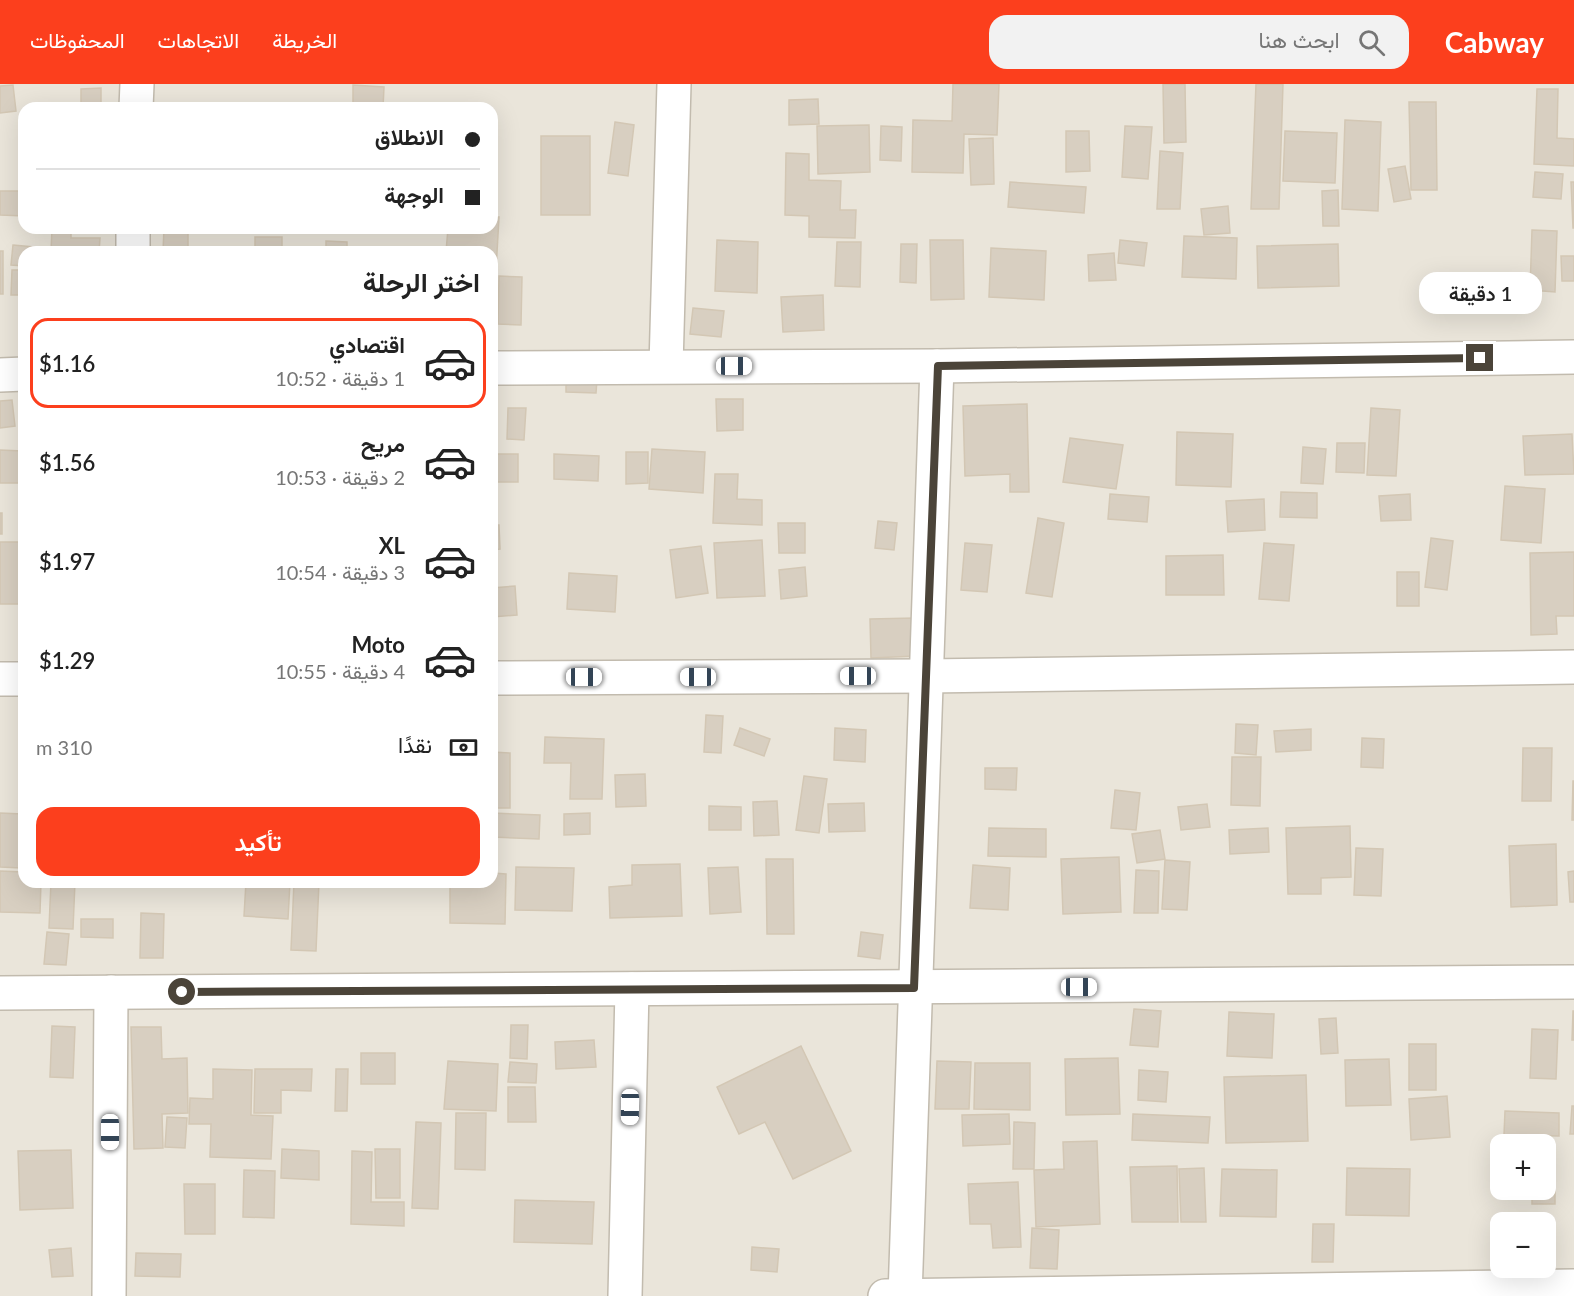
<!DOCTYPE html>
<html lang="ar">
<meta charset="utf-8">
<style>
body{margin:0;font-family:Lato,Vazirmatn,sans-serif;background:#f2f2f2;color:#222;direction:rtl;height:100vh;display:flex;flex-direction:column;font-size:22px;white-space:nowrap}
*{box-sizing:border-box;margin:0}
p{font-size:20px;color:#767676}
.icon{flex:none;width:33px;height:33px;fill:none;stroke:currentColor;stroke-width:2;stroke-linecap:round;stroke-linejoin:round}
.map{position:relative;flex:1;overflow:hidden;direction:ltr}
.side{position:absolute;left:18px;top:162px;width:480px;height:642px;display:flex;flex-direction:column;background:#fff;border-radius:18px;box-shadow:0 6px 24px #0002;direction:rtl}
.side>*{flex:none}
.guide{position:absolute;left:18px;top:18px;width:480px;height:132px;border-radius:18px;box-shadow:0 6px 24px #0002;direction:rtl;display:grid;align-content:center;height:132px;padding:0 18px;background:#fff}
.tools{position:absolute;left:1490px;top:1050px;display:grid;gap:12px}
.tools a{display:grid;place-items:center;width:66px;height:66px;border-radius:12px;background:#fff;box-shadow:0 6px 24px #0002;font-size:30px}
.end{position:absolute;width:27px;height:27px;margin:-14px;border:8px solid #4b4439;background:#fff;box-shadow:0 0 0 3px #fff}
.from{border-radius:50%}
.bubble{position:absolute;height:42px;border-radius:18px;background:#fff;box-shadow:0 6px 24px #0002;font-size:20px;font-weight:600;line-height:42px;text-align:center;direction:rtl}
.car{position:absolute;width:18px;height:36px;margin:-18px -9px;border-radius:8px;box-shadow:0 0 4px 2px #0007;background:linear-gradient(#fff 24%,#345 0 40%,#fff 0 76%,#345 0 86%,#fff 0)}
.guide b{display:flex;align-items:center;gap:21px;height:57px;font-size:22px}
.guide b+b{border-top:2px solid #e0e0e0}
.guide i{width:15px;height:15px;background:#222}
ul{padding:0;list-style:none}
li{display:flex;align-items:center;gap:18px;height:90px;margin:0 12px 9px;padding:0 6px;border:3px solid transparent;border-radius:18px}
li div{flex:1}
li b{display:block;font-size:22px}
li em{font-style:normal;font-weight:600}
li.on{border-color:#fc3f1d}
li>.icon{width:54px;height:54px;stroke-width:1.5}
h2{padding:0 18px;font-size:27px;line-height:72px}
.pay{display:flex;align-items:center;gap:15px;height:66px;padding:0 18px;font-size:22px}
.pay p{margin-inline-start:auto}
.primary-button{display:flex;gap:12px;margin-top:auto;padding:12px 18px}
.primary-button a{flex:1;height:69px;border-radius:18px;background:#fc3f1d;color:#fff;font-size:24px;font-weight:600;line-height:69px;text-align:center}
header{display:flex;align-items:center;gap:36px;box-sizing:border-box;height:84px;padding:0 30px;background:#fc3f1d;color:#fff}
header strong{font-size:28px}
nav{display:flex;gap:33px;margin-inline-start:auto;font-size:21px}
.search{width:420px;height:54px;background:#f2f2f2;display:flex;align-items:center;gap:15px;box-sizing:border-box;padding:0 21px;border-radius:18px;color:#767676;font-size:22px}
.map>svg:first-child{display:block}
.residential{fill:#eae5da;fill-rule:evenodd}
.building{fill:#d8cfc1;stroke:#d3c7b4;stroke-width:1.5}
.lines{fill:none;stroke-linecap:round;stroke-linejoin:round}
.street-casing{stroke:#c2bbae;stroke-width:36}
.street{stroke:#fff;stroke-width:33}
.route{stroke:#4b4439;stroke-width:8}
</style>
<header>
<strong>Cabway</strong>
<div class="search"><svg class="icon" aria-label="search" viewBox="0 0 24 24"><circle cx="10" cy="10" r="6"/><path d="M15 15l6 6"/></svg>ابحث هنا</div>
<nav><a>الخريطة</a><a>الاتجاهات</a><a>المحفوظات</a></nav>
</header>
<div class="map">
<svg width="1574" height="1212" viewBox="0 0 1574 1212">
<rect width="100%" height="100%" fill="#f6f3ec"/>
<!-- residential -->
<path class="residential" d="M0 0H1574V1212H0ZM24 24H492V144H24ZM24 168H492V798H24ZM1500 1060H1545V1106H1500ZM1500 1138H1545V1184H1500Z"/>
<!-- building -->
<g class="building">
<polygon points="953,0 999,0 997,51 964,50 963,89 912,88 913,36 952,37"/>
<polygon points="1163,0 1185,0 1186,58 1164,59"/>
<polygon points="1256,0 1283,0 1279,125 1251,125"/>
<polygon points="13,1 16,27 0,29 0,2"/>
<polygon points="353,1 384,3 383,24 353,24"/>
<polygon points="101,4 101,24 81,24 81,5"/>
<polygon points="1537,5 1558,5 1557,54 1574,55 1574,82 1534,80"/>
<polygon points="818,15 819,40 789,41 789,16"/>
<polygon points="1409,18 1436,18 1437,106 1411,106"/>
<polygon points="1345,36 1381,38 1378,127 1342,125"/>
<polygon points="615,38 634,41 628,92 608,89"/>
<polygon points="869,41 870,88 818,90 817,42"/>
<polygon points="881,42 902,43 901,77 880,76"/>
<polygon points="1125,42 1152,43 1148,95 1122,93"/>
<polygon points="22,46 24,46 24,92 20,92"/>
<polygon points="1066,47 1089,47 1090,87 1066,88"/>
<polygon points="1285,47 1337,49 1335,99 1283,97"/>
<rect x="541" y="52" width="49" height="79"/>
<polygon points="993,54 994,100 971,101 969,55"/>
<polygon points="1160,67 1183,69 1180,125 1157,125"/>
<polygon points="786,69 809,70 809,96 841,97 840,126 856,126 855,154 809,153 809,132 785,131"/>
<polygon points="1405,82 1411,115 1394,118 1388,85"/>
<polygon points="1535,88 1563,90 1561,115 1533,113"/>
<polygon points="1010,98 1086,103 1084,129 1008,123"/>
<polygon points="1571,98 1574,98 1574,144 1573,144"/>
<polygon points="1338,106 1339,142 1323,142 1322,107"/>
<polygon points="0,107 24,107 24,132 0,131"/>
<polygon points="1228,122 1230,149 1204,151 1201,125"/>
<polygon points="492,133 499,133 494,222 492,221 492,168 446,168 448,144 492,144"/>
<polygon points="52,144 71,144 71,154 100,154 99,168 51,168"/>
<polygon points="164,144 188,144 188,168 163,168"/>
<polygon points="1532,146 1557,147 1555,208 1530,206"/>
<polygon points="1184,152 1237,154 1236,195 1182,193"/>
<rect x="255" y="153" width="27" height="15"/>
<polygon points="717,156 758,158 757,209 715,207"/>
<polygon points="930,156 963,156 964,215 931,216"/>
<polygon points="1120,156 1147,159 1144,182 1118,179"/>
<polygon points="326,157 347,158 347,168 326,168"/>
<polygon points="837,158 861,158 860,203 835,202"/>
<polygon points="901,160 917,160 916,199 900,198"/>
<polygon points="1338,160 1339,202 1258,204 1257,162"/>
<polygon points="13,161 45,164 45,168 24,168 24,182 11,181"/>
<polygon points="991,164 1046,167 1044,216 989,213"/>
<rect x="0" y="167" width="3" height="43"/>
<polygon points="1114,169 1116,196 1089,197 1088,171"/>
<polygon points="1561,172 1574,172 1574,197 1562,197"/>
<polygon points="12,186 24,186 24,211 11,211"/>
<polygon points="499,192 522,193 521,241 498,240"/>
<polygon points="823,211 824,246 783,248 781,213"/>
<polygon points="693,224 724,227 721,253 690,250"/>
<polygon points="566,294 597,295 596,309 566,308"/>
<polygon points="716,315 743,315 743,346 717,347"/>
<polygon points="12,316 15,342 0,344 0,317"/>
<polygon points="1027,320 1029,408 1010,408 1010,390 965,392 963,322"/>
<polygon points="508,324 526,324 524,356 507,355"/>
<polygon points="1371,324 1400,326 1396,392 1367,391"/>
<polygon points="1177,348 1233,350 1231,403 1176,401"/>
<polygon points="1572,350 1574,390 1525,391 1523,352"/>
<polygon points="1070,354 1123,361 1116,405 1063,398"/>
<polygon points="1337,359 1365,359 1364,389 1336,388"/>
<polygon points="1303,363 1326,365 1323,400 1301,399"/>
<polygon points="652,365 705,368 703,409 649,405"/>
<polygon points="0,366 22,367 21,399 0,399"/>
<polygon points="626,368 648,368 648,399 626,400"/>
<rect x="492" y="370" width="26" height="28"/>
<polygon points="554,370 599,372 598,397 554,395"/>
<polygon points="715,390 738,390 737,415 762,416 762,441 713,439"/>
<polygon points="1505,402 1545,405 1541,459 1501,456"/>
<polygon points="1281,408 1317,409 1317,434 1280,433"/>
<polygon points="1110,410 1149,413 1147,438 1108,435"/>
<polygon points="1410,410 1411,436 1381,437 1379,412"/>
<polygon points="1264,415 1265,446 1228,448 1226,417"/>
<rect x="0" y="429" width="2" height="21"/>
<polygon points="1038,434 1064,439 1052,513 1026,509"/>
<polygon points="878,437 897,439 894,466 875,464"/>
<polygon points="778,439 805,439 805,469 779,469"/>
<polygon points="492,441 499,441 500,465 492,466"/>
<polygon points="1431,454 1453,457 1447,506 1425,503"/>
<polygon points="762,456 765,512 717,514 714,459"/>
<polygon points="0,458 24,458 24,540 21,540 21,520 0,520"/>
<polygon points="965,459 992,461 987,508 961,506"/>
<polygon points="1264,459 1294,461 1289,517 1259,515"/>
<polygon points="701,462 708,509 676,514 670,466"/>
<polygon points="1574,468 1574,532 1556,532 1557,550 1531,551 1530,469"/>
<polygon points="1223,471 1224,511 1166,511 1166,472"/>
<polygon points="805,483 807,512 781,515 779,486"/>
<rect x="1397" y="488" width="22" height="34"/>
<polygon points="569,489 617,492 615,528 567,525"/>
<polygon points="515,502 517,531 492,533 492,504"/>
<polygon points="915,534 917,572 871,574 870,535"/>
<polygon points="706,631 723,632 721,669 704,668"/>
<polygon points="1236,640 1258,641 1256,671 1235,669"/>
<polygon points="740,644 770,655 764,672 734,661"/>
<polygon points="835,644 866,646 865,678 834,676"/>
<polygon points="1311,645 1311,666 1276,668 1274,647"/>
<polygon points="545,653 604,655 602,715 570,715 571,679 544,679"/>
<polygon points="1362,654 1384,655 1383,684 1361,683"/>
<polygon points="1523,664 1552,664 1551,717 1522,717"/>
<polygon points="492,668 510,669 510,724 492,724"/>
<polygon points="1232,673 1261,673 1260,722 1231,721"/>
<polygon points="985,684 1017,684 1016,706 985,705"/>
<polygon points="645,690 646,722 616,723 615,691"/>
<polygon points="804,692 827,695 819,749 796,746"/>
<polygon points="1573,697 1574,697 1574,736 1572,736"/>
<polygon points="1115,706 1140,709 1136,746 1111,744"/>
<polygon points="777,717 779,751 754,752 753,718"/>
<polygon points="864,719 865,747 829,748 828,720"/>
<polygon points="1207,720 1210,743 1181,746 1178,723"/>
<polygon points="709,722 741,723 741,746 709,746"/>
<polygon points="0,729 22,730 21,784 0,783"/>
<polygon points="492,729 540,731 539,755 492,753"/>
<polygon points="590,729 590,750 564,751 564,730"/>
<polygon points="1350,742 1351,793 1321,794 1321,810 1288,810 1286,744"/>
<polygon points="989,744 1046,745 1046,773 988,772"/>
<polygon points="1268,744 1269,768 1230,770 1229,746"/>
<polygon points="1160,746 1165,775 1137,779 1132,750"/>
<polygon points="1556,760 1557,821 1511,823 1509,762"/>
<polygon points="1356,764 1383,765 1381,812 1354,811"/>
<polygon points="1119,773 1121,828 1063,830 1061,775"/>
<polygon points="766,775 793,775 794,850 767,850"/>
<polygon points="1165,776 1190,778 1187,826 1162,825"/>
<polygon points="680,780 682,832 610,834 609,803 632,801 632,781"/>
<polygon points="973,781 1010,784 1008,826 970,824"/>
<polygon points="516,783 574,784 572,827 515,826"/>
<polygon points="738,783 741,828 710,830 708,784"/>
<polygon points="1136,786 1159,787 1158,829 1134,829"/>
<polygon points="0,787 24,788 24,798 41,798 40,829 0,828"/>
<polygon points="1574,787 1574,818 1570,818 1568,788"/>
<polygon points="492,789 506,790 505,840 450,839 450,798 492,798"/>
<polygon points="51,798 75,798 73,845 49,844"/>
<polygon points="246,798 290,798 288,835 244,832"/>
<polygon points="294,798 319,798 316,867 291,866"/>
<polygon points="141,829 164,830 163,874 140,874"/>
<polygon points="81,835 113,835 113,854 81,853"/>
<polygon points="47,848 69,850 66,881 44,880"/>
<polygon points="861,848 883,851 880,875 858,872"/>
<polygon points="1134,925 1161,927 1158,963 1130,961"/>
<polygon points="1573,927 1574,927 1574,956 1572,956"/>
<polygon points="1229,928 1274,930 1272,974 1227,972"/>
<polygon points="1336,934 1338,969 1321,970 1319,935"/>
<polygon points="511,941 528,941 527,975 510,974"/>
<polygon points="52,942 75,943 73,994 50,993"/>
<polygon points="131,943 161,943 162,975 187,974 188,1029 162,1030 163,1064 134,1065"/>
<polygon points="1532,945 1558,946 1556,995 1530,994"/>
<polygon points="594,956 596,983 556,985 555,958"/>
<rect x="1409" y="960" width="27" height="46"/>
<polygon points="801,962 851,1067 793,1095 765,1038 739,1050 717,1003"/>
<rect x="361" y="969" width="34" height="31"/>
<polygon points="1118,974 1120,1030 1066,1031 1065,975"/>
<polygon points="1389,975 1391,1021 1346,1022 1345,976"/>
<polygon points="448,977 498,980 496,1027 444,1025"/>
<polygon points="937,977 971,978 969,1025 935,1025"/>
<polygon points="510,978 537,980 536,999 508,998"/>
<polygon points="975,979 1030,979 1030,1026 974,1025"/>
<polygon points="213,985 252,986 251,1031 273,1032 271,1075 210,1073 211,1040 189,1040 190,1014 213,1015"/>
<polygon points="255,985 312,985 311,1007 281,1006 281,1029 254,1029"/>
<polygon points="336,985 348,985 347,1027 335,1027"/>
<polygon points="1139,986 1168,988 1166,1018 1138,1016"/>
<polygon points="1306,991 1308,1057 1226,1059 1224,993"/>
<polygon points="508,1003 535,1003 536,1038 508,1038"/>
<polygon points="1447,1012 1450,1053 1411,1056 1409,1015"/>
<polygon points="1572,1022 1574,1022 1574,1050 1570,1050"/>
<polygon points="1505,1027 1559,1029 1559,1052 1504,1051"/>
<polygon points="456,1029 486,1029 485,1086 455,1085"/>
<polygon points="1009,1030 1010,1060 963,1062 962,1031"/>
<polygon points="1133,1030 1210,1033 1208,1059 1132,1056"/>
<polygon points="167,1033 187,1034 185,1064 165,1063"/>
<polygon points="416,1038 441,1039 438,1125 412,1124"/>
<polygon points="1014,1038 1035,1039 1034,1085 1013,1085"/>
<polygon points="1097,1057 1100,1140 1036,1143 1034,1086 1064,1085 1063,1058"/>
<polygon points="282,1065 319,1067 319,1096 281,1094"/>
<polygon points="375,1065 400,1065 400,1114 376,1114"/>
<polygon points="71,1066 73,1124 20,1126 18,1067"/>
<polygon points="352,1067 372,1068 371,1118 404,1118 404,1142 351,1140"/>
<polygon points="1177,1082 1178,1138 1132,1138 1130,1083"/>
<polygon points="1204,1084 1206,1138 1181,1138 1179,1085"/>
<polygon points="1347,1084 1410,1085 1409,1132 1346,1131"/>
<polygon points="1222,1085 1277,1086 1276,1133 1220,1132"/>
<polygon points="244,1086 275,1087 274,1134 243,1133"/>
<polygon points="1545,1092 1555,1092 1555,1120 1532,1120 1532,1106 1545,1106"/>
<polygon points="1018,1098 1021,1163 993,1164 991,1140 970,1140 968,1100"/>
<polygon points="184,1100 215,1100 215,1150 185,1150"/>
<polygon points="515,1116 594,1118 592,1160 514,1158"/>
<polygon points="1313,1140 1334,1140 1333,1178 1312,1178"/>
<polygon points="1032,1144 1059,1146 1057,1185 1030,1184"/>
<polygon points="752,1163 779,1165 777,1188 751,1186"/>
<polygon points="71,1164 73,1192 52,1193 49,1166"/>
<polygon points="136,1169 181,1170 180,1193 135,1192"/>
</g>
<g class="lines">
<defs>
<g id="street">
<polyline points="136,24 137,0"/>
<polyline points="133,168 133,144"/>
<polyline points="666,282 674,0"/>
<polyline points="492,284 937,282 1574,273"/>
<polyline points="0,291 24,290"/>
<polyline points="492,594 927,592 1574,583"/>
<polyline points="0,595 24,595"/>
<polyline points="0,909 1574,898"/>
<polyline points="109,1212 111,908"/>
<polyline points="625,1212 632,905"/>
<polyline points="885,1212 1574,1202"/>
<polyline points="905,1212 937,282"/>
</g>
</defs>
<!-- street casing -->
<use href="#street" class="street-casing"/>
<!-- street -->
<use href="#street" class="street"/>
</g>
<g class="lines">
<!-- route -->
<polyline class="route" points="182,908 914,904 938,282 1480,274"/>
</g>
</svg>
<div class="tools">
<a>+</a>
<a>−</a>
</div>
<i class="end from" style="left:182px;top:908px"></i>
<i class="end" style="left:1480px;top:274px"></i>
<div class="bubble" style="left:1419px;top:188px;width:123px">1 دقيقة</div>
<i class="car" style="left:734px;top:282px;rotate:90deg"></i>
<i class="car" style="left:858px;top:592px;rotate:270deg"></i>
<i class="car" style="left:584px;top:593px;rotate:90deg"></i>
<i class="car" style="left:698px;top:593px;rotate:270deg"></i>
<i class="car" style="left:1079px;top:903px;rotate:90deg"></i>
<i class="car" style="left:630px;top:1023px;rotate:181deg"></i>
<i class="car" style="left:110px;top:1048px;rotate:180deg"></i>
<div class="guide">
<b><i class="from"></i>الانطلاق</b>
<b><i></i>الوجهة</b>
</div>
<section class="side">
<h2>اختر الرحلة</h2>
<ul>
<li class="on"><svg class="icon" aria-label="car" viewBox="0 0 24 24"><path d="M5 17H2v-5l4-1 3-4h7l3 4 3 1v5h-3M9 17h6M6 11h13"/><circle cx="7" cy="17" r="2"/><circle cx="17" cy="17" r="2"/></svg><div><b>اقتصادي</b><p>1 دقيقة · 10:52</p></div><em>$1.16</em></li>
<li><svg class="icon" aria-label="car" viewBox="0 0 24 24"><path d="M5 17H2v-5l4-1 3-4h7l3 4 3 1v5h-3M9 17h6M6 11h13"/><circle cx="7" cy="17" r="2"/><circle cx="17" cy="17" r="2"/></svg><div><b>مريح</b><p>2 دقيقة · 10:53</p></div><em>$1.56</em></li>
<li><svg class="icon" aria-label="car" viewBox="0 0 24 24"><path d="M5 17H2v-5l4-1 3-4h7l3 4 3 1v5h-3M9 17h6M6 11h13"/><circle cx="7" cy="17" r="2"/><circle cx="17" cy="17" r="2"/></svg><div><b>XL</b><p>3 دقيقة · 10:54</p></div><em>$1.97</em></li>
<li><svg class="icon" aria-label="car" viewBox="0 0 24 24"><path d="M5 17H2v-5l4-1 3-4h7l3 4 3 1v5h-3M9 17h6M6 11h13"/><circle cx="7" cy="17" r="2"/><circle cx="17" cy="17" r="2"/></svg><div><b>Moto</b><p>4 دقيقة · 10:55</p></div><em>$1.29</em></li>
</ul>
<div class="pay"><svg class="icon" aria-label="cash" viewBox="0 0 24 24"><path d="M3 7h18v10H3z"/><circle cx="12" cy="12" r="2"/></svg>نقدًا<p>310 m</p></div>
<div class="primary-button"><a>تأكيد</a></div>
</section>
</div>
